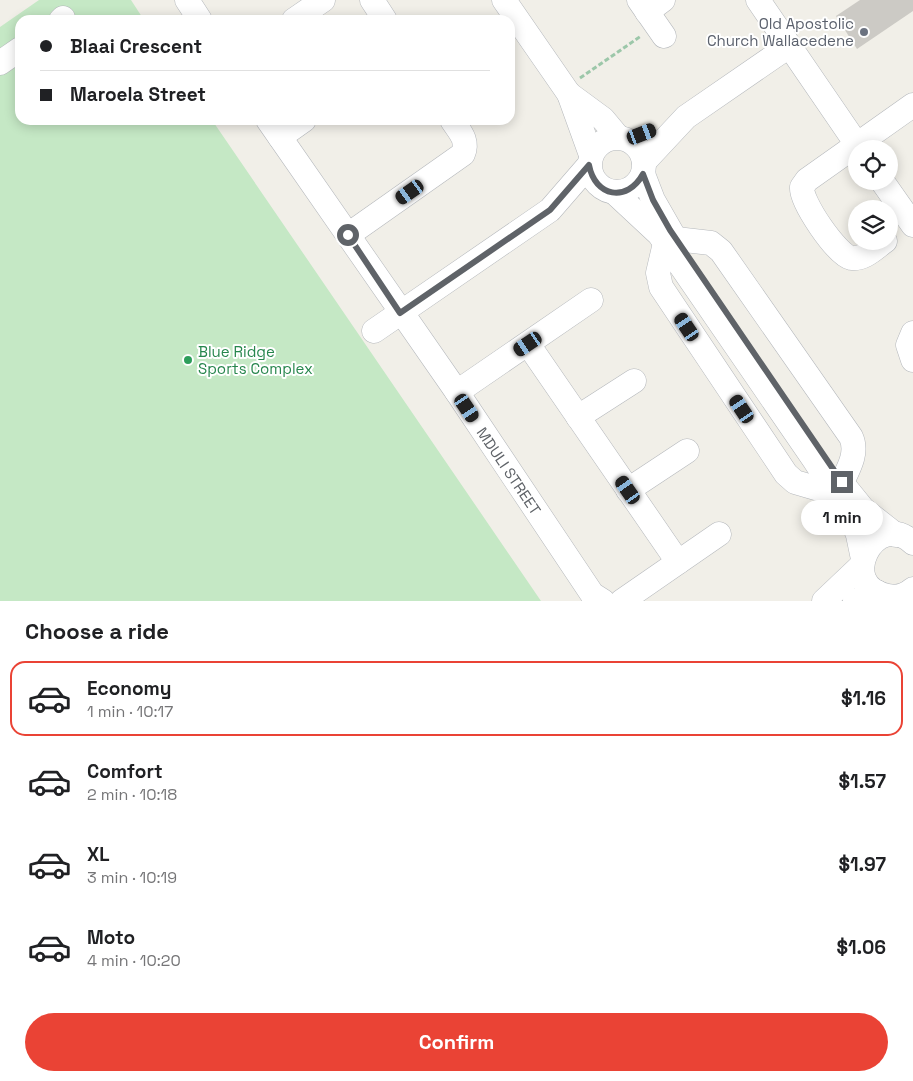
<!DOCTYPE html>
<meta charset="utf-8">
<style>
body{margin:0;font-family:"Space Grotesk",sans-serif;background:#f6f6f6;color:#202124;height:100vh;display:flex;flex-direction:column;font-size:19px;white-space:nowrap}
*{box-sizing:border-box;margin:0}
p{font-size:16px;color:#757577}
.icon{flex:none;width:28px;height:28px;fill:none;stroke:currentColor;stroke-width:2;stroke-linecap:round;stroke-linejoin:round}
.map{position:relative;height:601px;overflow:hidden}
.drawer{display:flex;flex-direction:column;background:#fff;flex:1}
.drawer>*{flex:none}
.banner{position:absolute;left:15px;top:15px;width:500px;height:110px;border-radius:15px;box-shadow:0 2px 12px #0003;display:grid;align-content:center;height:110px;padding:0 25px;background:#fff}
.buttons{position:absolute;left:848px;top:140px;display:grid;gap:10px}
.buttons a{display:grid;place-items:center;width:50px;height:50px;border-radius:50%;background:#fff;box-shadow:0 2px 12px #0003;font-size:25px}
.end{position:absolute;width:22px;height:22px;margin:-11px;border:6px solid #5f6368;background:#fff;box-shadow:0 0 0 2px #fff}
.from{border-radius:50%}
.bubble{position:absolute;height:35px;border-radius:18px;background:#fff;box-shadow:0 2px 12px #0003;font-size:16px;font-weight:700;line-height:35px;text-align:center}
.car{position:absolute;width:15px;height:30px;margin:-15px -8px;border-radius:6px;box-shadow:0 0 4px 1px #0007;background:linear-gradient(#222 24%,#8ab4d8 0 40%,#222 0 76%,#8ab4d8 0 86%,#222 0)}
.banner b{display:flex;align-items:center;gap:18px;height:48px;font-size:19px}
.banner b+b{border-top:1px solid #e0e0e0}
.banner i{width:12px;height:12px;background:#202124}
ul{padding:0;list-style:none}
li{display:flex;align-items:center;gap:15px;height:75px;margin:0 10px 8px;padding:0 15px;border:2px solid transparent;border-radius:15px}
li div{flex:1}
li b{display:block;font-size:19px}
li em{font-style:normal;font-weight:700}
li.active{border-color:#ea4335}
li>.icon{width:45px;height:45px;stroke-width:1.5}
h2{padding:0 25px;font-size:22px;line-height:60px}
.button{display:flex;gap:10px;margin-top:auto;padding:10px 25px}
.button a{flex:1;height:58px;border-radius:30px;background:#ea4335;color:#fff;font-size:20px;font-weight:700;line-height:58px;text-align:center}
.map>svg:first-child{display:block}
.green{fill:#c5e8c5}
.building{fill:#cccac5}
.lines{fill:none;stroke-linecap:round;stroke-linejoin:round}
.minor-casing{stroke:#b5b8bc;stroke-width:25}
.path{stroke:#9cc7a9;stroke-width:3;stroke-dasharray:5 2.5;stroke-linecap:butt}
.minor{stroke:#fff;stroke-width:24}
.route{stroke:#5f6368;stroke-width:6}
.worship-dot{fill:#6b7280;stroke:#fff;stroke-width:2}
.leisure-dot{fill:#2e9e5b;stroke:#fff;stroke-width:2}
.labels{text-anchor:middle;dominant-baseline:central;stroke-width:4;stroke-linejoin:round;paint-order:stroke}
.worship-label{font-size:15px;fill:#5b616d;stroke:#fff;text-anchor:end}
.leisure-label{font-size:15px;fill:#27864d;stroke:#fff;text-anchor:start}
.street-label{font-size:15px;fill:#5f6368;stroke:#fff}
</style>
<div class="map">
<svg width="913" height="601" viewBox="0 0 913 601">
<rect width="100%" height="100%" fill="#f1efe8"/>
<!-- green -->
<polygon class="green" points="39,0 131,0 144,20 20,20 20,120 212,120 541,601 0,601 0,27"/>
<!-- building -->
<polygon class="building" points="860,0 913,0 913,11 857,49 836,16"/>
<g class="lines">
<defs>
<g id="minor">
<polyline points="187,0 200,20"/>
<polyline points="372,0 385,20"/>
<polyline points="504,0 569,94 591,155"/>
<polyline points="639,0 664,36"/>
<polyline points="758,0 860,149"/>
<polyline points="647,12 663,0"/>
<polyline points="61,20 63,18"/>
<polyline points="294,20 323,0"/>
<polyline points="0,63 20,49"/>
<polyline points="569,94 603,119 618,137"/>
<polyline points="268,120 457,392 592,594 603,601"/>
<polyline points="280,137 304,120"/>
<circle cx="617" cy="165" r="27"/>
<polyline points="644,162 686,117 789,46"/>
<polyline points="643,174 653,200 673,235"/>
<polyline points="882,181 913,225"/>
<polyline points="615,193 659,234 815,461 851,517 858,535 863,559"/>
<path d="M348 235 463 154C469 140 459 131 452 120"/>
<path d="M676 239 711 243 721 251 851 437C858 452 849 468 842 482"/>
<path d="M885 241C875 248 864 260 851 258 837 255 800 201 802 187L807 180 913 105"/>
<polyline points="665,243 658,273 661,287 786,474 795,482 836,494"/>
<polyline points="374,331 550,210 589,165"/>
<polyline points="913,333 908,345 913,360"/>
<polyline points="528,344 678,562"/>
<polyline points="457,392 591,300"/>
<polyline points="578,417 634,381"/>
<polyline points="846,488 863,509 896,535"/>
<polyline points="628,490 687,451"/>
<path d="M913 543C876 507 834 586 888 596 897 598 906 595 913 589"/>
<polyline points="622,601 719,534"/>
<polyline points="824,601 862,565"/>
<polyline points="855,601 877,592"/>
</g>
</defs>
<!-- minor casing -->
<use href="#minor" class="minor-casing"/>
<!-- path -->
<polyline class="path" points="580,78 641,36"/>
<!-- minor -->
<use href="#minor" class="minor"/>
</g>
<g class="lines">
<!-- route -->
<path class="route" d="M348 235 400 313 550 210 589 165C595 197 627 203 643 174L653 200 670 230 842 482"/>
</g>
<!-- markers -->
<circle class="worship-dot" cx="864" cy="32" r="5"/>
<circle class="leisure-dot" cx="188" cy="360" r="5"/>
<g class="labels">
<!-- worship labels -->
<g class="worship-label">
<text x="854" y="23">Old Apostolic<tspan x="854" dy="17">Church Wallacedene</tspan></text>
</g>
<!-- leisure labels -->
<g class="leisure-label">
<text x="198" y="351">Blue Ridge<tspan x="198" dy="17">Sports Complex</tspan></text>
</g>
<!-- street labels -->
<g class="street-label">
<text transform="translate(509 471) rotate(56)">MDULI STREET</text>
</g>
</g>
</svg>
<div class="buttons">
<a><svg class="icon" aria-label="locate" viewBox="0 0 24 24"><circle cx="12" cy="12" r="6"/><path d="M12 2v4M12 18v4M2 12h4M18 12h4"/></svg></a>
<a><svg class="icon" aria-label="layers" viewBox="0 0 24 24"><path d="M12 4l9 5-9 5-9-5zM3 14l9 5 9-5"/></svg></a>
</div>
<i class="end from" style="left:348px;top:235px"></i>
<i class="end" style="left:842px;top:482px"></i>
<div class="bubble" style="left:801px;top:500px;width:82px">1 min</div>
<i class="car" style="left:642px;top:134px;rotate:69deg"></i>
<i class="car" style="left:410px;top:192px;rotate:235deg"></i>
<i class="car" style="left:687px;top:327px;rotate:326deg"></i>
<i class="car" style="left:528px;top:344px;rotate:236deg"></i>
<i class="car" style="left:467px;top:408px;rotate:146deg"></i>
<i class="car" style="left:742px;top:409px;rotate:326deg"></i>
<i class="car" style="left:628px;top:490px;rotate:325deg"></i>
<div class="banner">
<b><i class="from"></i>Blaai Crescent</b>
<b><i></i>Maroela Street</b>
</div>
</div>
<section class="drawer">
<h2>Choose a ride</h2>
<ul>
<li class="active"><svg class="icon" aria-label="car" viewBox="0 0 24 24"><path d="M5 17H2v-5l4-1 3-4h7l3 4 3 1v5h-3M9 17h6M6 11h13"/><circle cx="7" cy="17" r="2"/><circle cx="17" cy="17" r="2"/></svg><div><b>Economy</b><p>1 min · 10:17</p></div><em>$1.16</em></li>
<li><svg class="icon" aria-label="car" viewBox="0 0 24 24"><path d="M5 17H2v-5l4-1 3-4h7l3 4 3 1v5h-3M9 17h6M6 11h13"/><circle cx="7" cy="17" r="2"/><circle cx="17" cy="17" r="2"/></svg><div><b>Comfort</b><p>2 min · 10:18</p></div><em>$1.57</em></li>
<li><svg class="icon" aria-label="car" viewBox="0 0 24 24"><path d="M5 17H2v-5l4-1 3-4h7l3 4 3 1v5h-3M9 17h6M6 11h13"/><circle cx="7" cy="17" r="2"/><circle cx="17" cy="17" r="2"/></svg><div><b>XL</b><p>3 min · 10:19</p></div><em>$1.97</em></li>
<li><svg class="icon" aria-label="car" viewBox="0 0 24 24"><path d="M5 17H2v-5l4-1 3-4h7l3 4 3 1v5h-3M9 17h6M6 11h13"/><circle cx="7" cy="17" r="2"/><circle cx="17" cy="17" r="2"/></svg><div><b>Moto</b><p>4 min · 10:20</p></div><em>$1.06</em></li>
</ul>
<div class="button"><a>Confirm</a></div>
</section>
